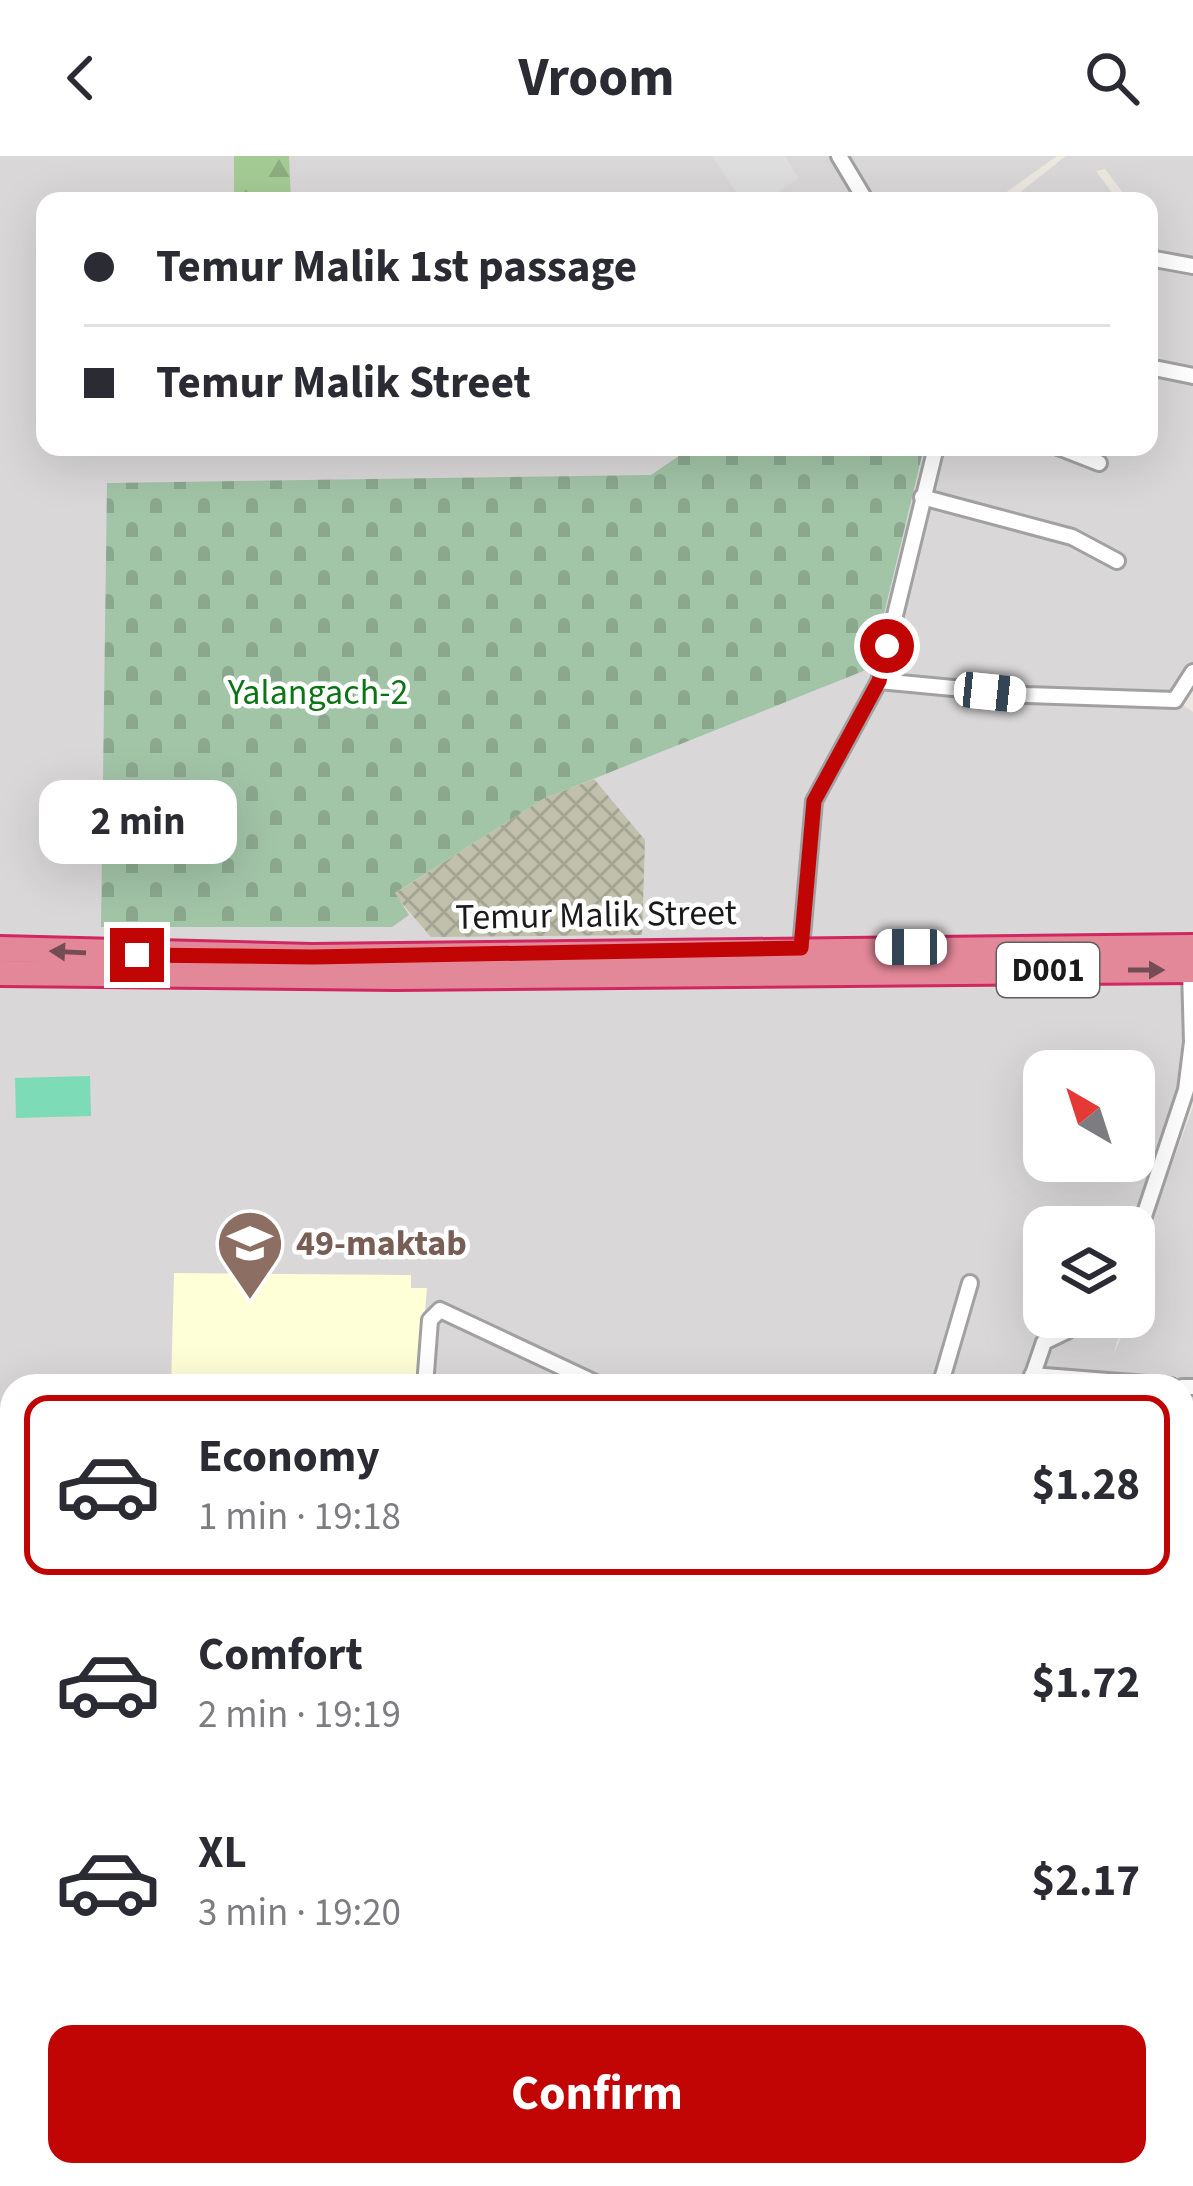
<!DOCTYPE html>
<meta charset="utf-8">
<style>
body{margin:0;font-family:"Source Sans 3",sans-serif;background:#f2f2f3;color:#2b2b33;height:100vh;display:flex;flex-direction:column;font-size:45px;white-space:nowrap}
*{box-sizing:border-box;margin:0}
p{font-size:39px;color:#7c7c81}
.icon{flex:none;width:66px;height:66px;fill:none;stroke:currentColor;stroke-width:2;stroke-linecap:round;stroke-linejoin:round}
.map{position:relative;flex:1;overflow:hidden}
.panel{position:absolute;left:0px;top:1218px;width:1194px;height:813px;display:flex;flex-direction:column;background:#fff;border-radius:36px 36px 0 0;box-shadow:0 12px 48px #0002}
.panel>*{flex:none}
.banner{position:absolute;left:36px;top:36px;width:1122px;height:264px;border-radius:24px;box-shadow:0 12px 48px #0002;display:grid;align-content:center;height:264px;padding:0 48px;background:#fff}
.needle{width:78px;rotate:321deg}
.fabs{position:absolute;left:1023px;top:894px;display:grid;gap:24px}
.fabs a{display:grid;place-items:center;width:132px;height:132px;border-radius:24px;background:#fff;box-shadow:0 12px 48px #0002;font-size:60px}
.end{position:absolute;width:54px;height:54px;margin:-27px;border:15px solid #c10504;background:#fff;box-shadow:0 0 0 6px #fff}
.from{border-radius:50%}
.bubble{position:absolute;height:84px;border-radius:24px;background:#fff;box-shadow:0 12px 48px #0002;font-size:39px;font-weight:700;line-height:84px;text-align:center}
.car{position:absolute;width:36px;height:72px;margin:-36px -18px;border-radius:15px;box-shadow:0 0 9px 3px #0007;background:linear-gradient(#fff 24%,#345 0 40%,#fff 0 76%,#345 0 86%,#fff 0)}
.banner b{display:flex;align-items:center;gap:42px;height:114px;font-size:45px}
.banner b+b{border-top:3px solid #e1e1e2}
.banner i{width:30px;height:30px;background:#2b2b33}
ul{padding:21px 0 0;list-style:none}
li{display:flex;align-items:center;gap:36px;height:180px;margin:0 24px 18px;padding:0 24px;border:6px solid transparent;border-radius:24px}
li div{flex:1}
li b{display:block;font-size:45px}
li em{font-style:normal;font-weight:700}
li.selected{border-color:#c10504}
li>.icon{width:108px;height:108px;stroke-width:1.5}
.button{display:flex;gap:24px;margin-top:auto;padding:24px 48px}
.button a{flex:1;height:138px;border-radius:24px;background:#c10504;color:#fff;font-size:48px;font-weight:700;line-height:138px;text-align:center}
header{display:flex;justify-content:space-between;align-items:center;height:156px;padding:0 48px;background:#fff;font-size:54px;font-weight:700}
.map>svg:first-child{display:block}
.residential{fill:#d9d7d7;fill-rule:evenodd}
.education{fill:#fefed7}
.construction{fill:url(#construction-cross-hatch)}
.forest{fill:url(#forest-firs)}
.cemetery{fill:url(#cemetery-stones)}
.pitch{fill:#7edbb7}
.parking{fill:#dedede}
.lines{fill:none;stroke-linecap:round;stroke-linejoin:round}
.street-casing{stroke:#a1a1a1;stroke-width:20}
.highway-casing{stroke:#d02760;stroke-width:30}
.street{stroke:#fff;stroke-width:14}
.highway{stroke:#e38899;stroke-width:24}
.oneway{fill:#744c53}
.route{stroke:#c10504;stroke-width:15}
.labels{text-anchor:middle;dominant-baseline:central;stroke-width:9;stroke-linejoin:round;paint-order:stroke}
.shield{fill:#fff;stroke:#5f5f5f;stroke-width:3}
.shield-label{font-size:33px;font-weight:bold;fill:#1a1a1a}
.park-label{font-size:36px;fill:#0d7416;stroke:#fff}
.street-label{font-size:36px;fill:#1a1a1a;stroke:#fff}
.education-label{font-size:36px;font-weight:bold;fill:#785e54;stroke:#fff;text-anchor:start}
</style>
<header><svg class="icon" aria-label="back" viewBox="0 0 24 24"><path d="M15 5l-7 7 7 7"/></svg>Vroom<svg class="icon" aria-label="search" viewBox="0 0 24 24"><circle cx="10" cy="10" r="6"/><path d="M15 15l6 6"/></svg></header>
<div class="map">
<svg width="1193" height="2030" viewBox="0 0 1193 2030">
<defs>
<pattern id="construction-cross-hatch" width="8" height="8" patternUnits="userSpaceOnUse" patternTransform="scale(3)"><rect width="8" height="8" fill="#c0c0ac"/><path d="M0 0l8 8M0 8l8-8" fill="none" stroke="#a4a493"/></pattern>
<pattern id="forest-firs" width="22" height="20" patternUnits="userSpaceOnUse" patternTransform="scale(3)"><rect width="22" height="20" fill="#a5cb95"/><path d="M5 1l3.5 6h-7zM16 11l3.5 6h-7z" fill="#8dae80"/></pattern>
<pattern id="cemetery-stones" width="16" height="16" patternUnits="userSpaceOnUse" patternTransform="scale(3)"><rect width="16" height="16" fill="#a2c4a7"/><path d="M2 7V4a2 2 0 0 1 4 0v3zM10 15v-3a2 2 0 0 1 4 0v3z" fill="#8ba88f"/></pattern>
</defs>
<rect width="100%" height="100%" fill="#ece8e0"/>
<!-- residential -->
<g class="residential">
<path d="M0 0H1057L994 45H45V291H1149V102L1193 110V516L1175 543 1193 556V902L1134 1099V1071H1044V1161H1124L1113 1200 1151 1113 1149 1072 1193 951V2030H0ZM1044 915H1134V1005H1044ZM12 1230H1182V2019H12Z"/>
<polygon points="1066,0 1193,0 1193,108 1149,99 1149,45 1129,45 1105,13 1096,15 1118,45 1009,45"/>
</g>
<!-- education -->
<g class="education">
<polygon points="174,1117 411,1119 411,1132 427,1132 419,1230 171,1230"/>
<polygon points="76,2019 564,2019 560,2030 76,2030"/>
<polygon points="567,2019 771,2019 770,2030 562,2030"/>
</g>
<!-- construction -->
<polygon class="construction" points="594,623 645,684 642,779 431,781 394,738 543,643"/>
<!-- forest -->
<g class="forest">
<polygon points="234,0 289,0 291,45 234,45"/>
<rect x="1182" y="1245" width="11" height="584"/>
</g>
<!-- cemetery -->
<polygon class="cemetery" points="692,291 924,291 871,512 543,643 395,737 409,759 392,771 101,771 107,327 651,319"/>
<!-- pitch -->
<polygon class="pitch" points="90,920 91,960 16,962 15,922"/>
<!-- parking -->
<polygon class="parking" points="712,0 785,0 799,22 765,45 742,45"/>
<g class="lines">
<defs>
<g id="street">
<polyline points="839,0 866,45"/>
<polyline points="1149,102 1193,110"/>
<polyline points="1149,211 1193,220"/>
<polyline points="1058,291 1099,307"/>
<polyline points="922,341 1072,381 1117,405"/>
<polyline points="879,525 1027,539 1175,544 1193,516"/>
<polyline points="801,792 814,645 879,525 936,291"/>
<polyline points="1134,1090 1186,934 1192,886 1190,814"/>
<polyline points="1032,1219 1171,1230"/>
<polyline points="425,1230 430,1164 440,1154 602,1230"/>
<polyline points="940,1230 970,1127"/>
<polyline points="1029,1230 1044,1186 1067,1175 1075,1161"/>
<polyline points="1182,1231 1193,1231"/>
<polyline points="0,1410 12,1406"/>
<polyline points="0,1424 12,1427"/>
<polyline points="1182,1846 1193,1847"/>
<polyline points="927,2019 935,2030"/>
<polyline points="1148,2022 1193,2022"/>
</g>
<g id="highway">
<polyline points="0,793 312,801 1193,791"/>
<polyline points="0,817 396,821 1193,814"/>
</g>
</defs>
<!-- street casing -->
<use href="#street" class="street-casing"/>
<!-- highway casing -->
<use href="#highway" class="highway-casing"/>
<!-- street -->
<use href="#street" class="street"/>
<!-- highway -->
<use href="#highway" class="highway"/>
</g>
<!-- one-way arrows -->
<defs><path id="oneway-solid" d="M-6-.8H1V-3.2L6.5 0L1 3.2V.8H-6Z" transform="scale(3)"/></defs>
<g class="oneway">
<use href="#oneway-solid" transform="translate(68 796) rotate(-177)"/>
<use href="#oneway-solid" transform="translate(1146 814)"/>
</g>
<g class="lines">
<!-- route -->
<polyline class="route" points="137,799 312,801 801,792 814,645 879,525 887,490"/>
</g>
<!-- icons -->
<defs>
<symbol id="school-pin" viewBox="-11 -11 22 30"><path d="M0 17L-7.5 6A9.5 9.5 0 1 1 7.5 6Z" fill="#8d6e63" stroke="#fff"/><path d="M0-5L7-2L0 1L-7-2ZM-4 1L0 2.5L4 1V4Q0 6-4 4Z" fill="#fff"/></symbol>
</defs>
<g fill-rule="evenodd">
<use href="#school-pin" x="212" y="1049" width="76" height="104"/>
</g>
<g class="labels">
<!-- shield labels -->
<rect class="shield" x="997" y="787" width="102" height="54" rx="9"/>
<g class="shield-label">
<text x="1048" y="814">D001</text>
</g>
<!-- park labels -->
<g class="park-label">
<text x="318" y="536">Yalangach-2</text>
</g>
<!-- street labels -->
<g class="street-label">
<text transform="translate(596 759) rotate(-1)">Temur Malik Street</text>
</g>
<!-- education labels -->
<g class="education-label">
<text x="296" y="1087">49-maktab</text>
</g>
</g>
</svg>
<div class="fabs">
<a><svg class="needle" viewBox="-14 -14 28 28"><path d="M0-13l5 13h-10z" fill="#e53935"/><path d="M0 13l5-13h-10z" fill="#7c7c81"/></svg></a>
<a><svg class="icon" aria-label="layers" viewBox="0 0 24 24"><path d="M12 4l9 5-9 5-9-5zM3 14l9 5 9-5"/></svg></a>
</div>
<i class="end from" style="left:887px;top:490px"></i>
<i class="end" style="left:137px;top:799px"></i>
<div class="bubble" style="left:39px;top:624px;width:198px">2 min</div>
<i class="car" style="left:990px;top:536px;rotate:96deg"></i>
<i class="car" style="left:911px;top:791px;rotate:270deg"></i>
<div class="banner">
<b><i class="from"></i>Temur Malik 1st passage</b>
<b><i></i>Temur Malik Street</b>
</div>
<section class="panel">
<ul>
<li class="selected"><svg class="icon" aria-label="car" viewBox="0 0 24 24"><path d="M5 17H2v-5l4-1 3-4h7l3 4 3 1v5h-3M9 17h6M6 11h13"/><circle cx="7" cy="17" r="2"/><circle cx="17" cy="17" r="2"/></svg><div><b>Economy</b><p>1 min · 19:18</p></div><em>$1.28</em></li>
<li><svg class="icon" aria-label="car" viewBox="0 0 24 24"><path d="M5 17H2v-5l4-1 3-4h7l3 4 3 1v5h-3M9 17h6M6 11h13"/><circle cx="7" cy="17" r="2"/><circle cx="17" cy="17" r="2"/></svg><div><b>Comfort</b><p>2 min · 19:19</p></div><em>$1.72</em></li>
<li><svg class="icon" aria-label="car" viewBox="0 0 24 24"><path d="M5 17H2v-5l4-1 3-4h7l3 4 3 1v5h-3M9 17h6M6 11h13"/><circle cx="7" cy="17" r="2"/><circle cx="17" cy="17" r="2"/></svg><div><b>XL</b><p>3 min · 19:20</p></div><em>$2.17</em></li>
</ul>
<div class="button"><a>Confirm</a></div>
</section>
</div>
